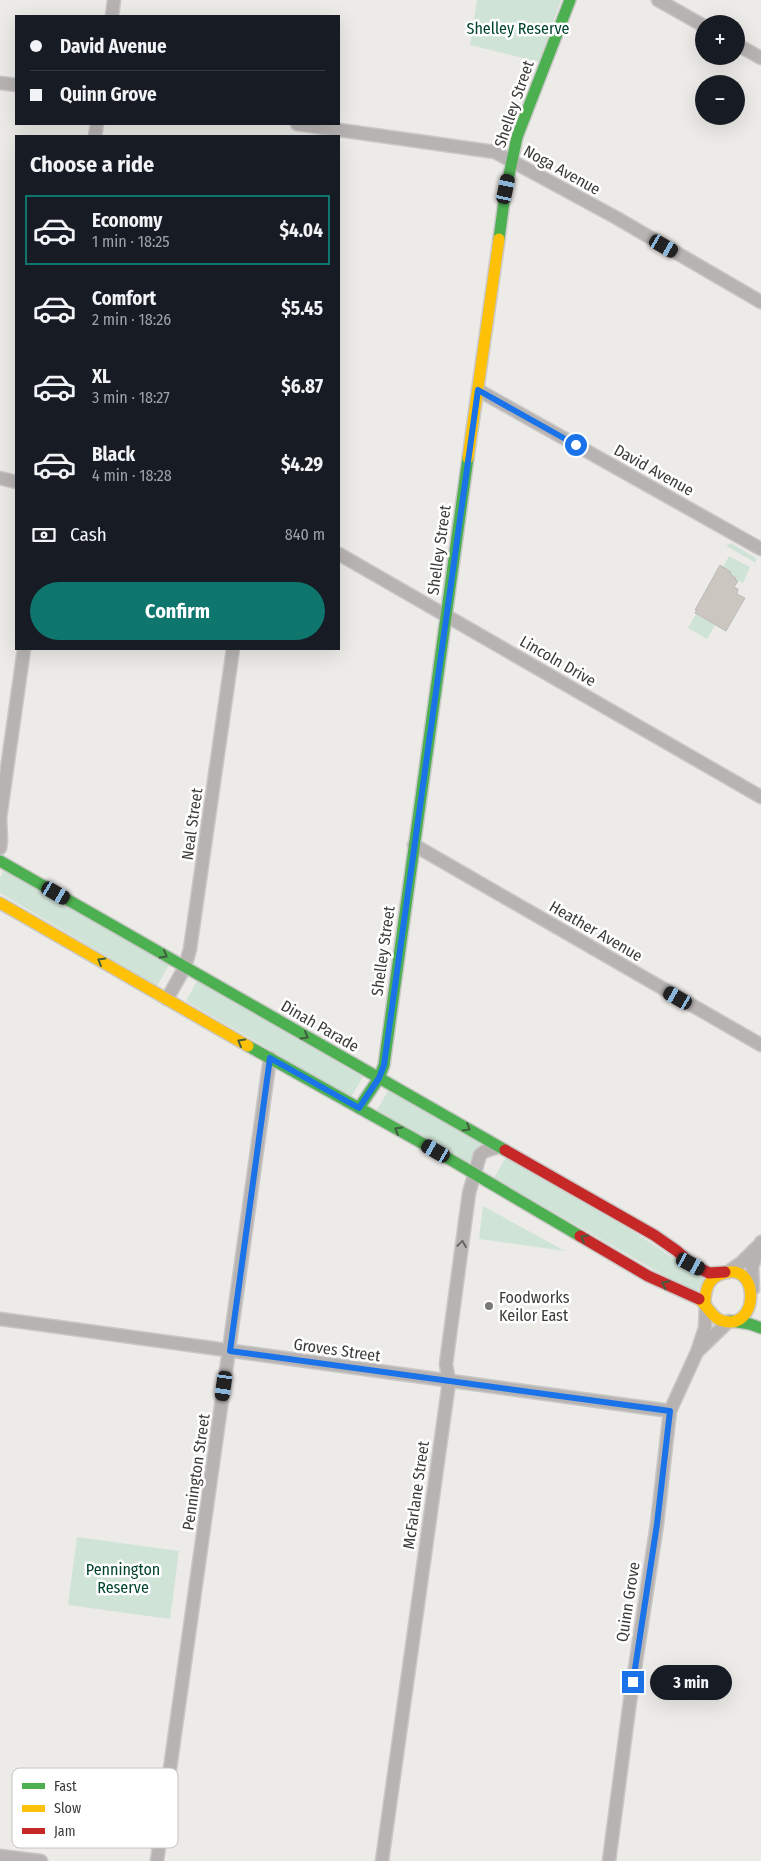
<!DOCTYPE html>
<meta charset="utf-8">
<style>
body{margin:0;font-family:"Fira Sans Condensed",sans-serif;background:#242831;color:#f1f3f6;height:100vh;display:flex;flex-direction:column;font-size:19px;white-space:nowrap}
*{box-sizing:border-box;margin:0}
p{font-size:16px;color:#9ea1a6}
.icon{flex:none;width:28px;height:28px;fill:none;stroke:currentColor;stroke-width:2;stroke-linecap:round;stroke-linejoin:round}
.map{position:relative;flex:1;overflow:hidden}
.side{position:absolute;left:15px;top:135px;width:325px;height:515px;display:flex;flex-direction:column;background:#171b24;border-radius:0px;box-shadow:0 5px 20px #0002}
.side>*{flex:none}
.guide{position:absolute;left:15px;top:15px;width:325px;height:110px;border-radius:0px;box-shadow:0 5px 20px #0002;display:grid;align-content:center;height:110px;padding:0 15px;background:#171b24}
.fabs{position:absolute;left:695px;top:15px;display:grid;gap:10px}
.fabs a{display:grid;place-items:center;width:50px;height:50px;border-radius:50%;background:#171b24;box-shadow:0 5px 20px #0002;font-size:25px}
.end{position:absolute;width:22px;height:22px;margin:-11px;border:6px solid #1a73e8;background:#fff;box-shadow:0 0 0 2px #fff}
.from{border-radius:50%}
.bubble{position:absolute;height:35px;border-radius:18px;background:#171b24;box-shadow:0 5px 20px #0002;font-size:16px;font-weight:700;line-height:35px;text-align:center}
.car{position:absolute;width:15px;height:30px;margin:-15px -8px;border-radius:6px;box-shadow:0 0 4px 1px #0007;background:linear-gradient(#222 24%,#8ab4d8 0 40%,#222 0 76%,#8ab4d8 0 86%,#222 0)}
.guide b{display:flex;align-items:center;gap:18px;height:48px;font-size:19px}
.guide b+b{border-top:1px solid #363941}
.guide i{width:12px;height:12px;background:#f1f3f6}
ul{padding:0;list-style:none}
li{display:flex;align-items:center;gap:15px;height:70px;margin:0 10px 8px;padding:0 5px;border:2px solid transparent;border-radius:0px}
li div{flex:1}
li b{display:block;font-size:19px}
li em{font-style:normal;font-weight:700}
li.active{border-color:#0f766e}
li>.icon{width:45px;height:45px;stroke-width:1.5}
h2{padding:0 15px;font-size:22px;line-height:60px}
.pay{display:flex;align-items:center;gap:12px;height:55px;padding:0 15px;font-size:19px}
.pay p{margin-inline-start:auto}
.action{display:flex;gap:10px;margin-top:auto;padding:10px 15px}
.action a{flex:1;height:58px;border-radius:30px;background:#0f766e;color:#fff;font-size:20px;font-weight:700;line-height:58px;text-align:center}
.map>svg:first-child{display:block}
.green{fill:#d0e3d7}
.building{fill:#cbc6c0;stroke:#bdbbb9}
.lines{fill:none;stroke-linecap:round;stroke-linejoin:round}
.street-casing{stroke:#c9c8c6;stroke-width:15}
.fast-casing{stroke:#c9c8c6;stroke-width:14}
.slow-casing{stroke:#c9c8c6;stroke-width:14}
.jam-casing{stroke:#c9c8c6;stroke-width:14}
.street{stroke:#b8b3b3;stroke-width:12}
.fast{stroke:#4caf50;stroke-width:11}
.slow{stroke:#ffc107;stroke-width:11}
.jam{stroke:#c62828;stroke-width:11}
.oneway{stroke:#425e3f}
.oneway2{stroke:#686563}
.route{stroke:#1a73e8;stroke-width:6}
.poi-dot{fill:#7b7976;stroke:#fff;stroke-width:2}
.labels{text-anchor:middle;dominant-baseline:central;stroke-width:5;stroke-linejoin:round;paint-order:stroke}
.park-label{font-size:16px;fill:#00442c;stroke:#fff}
.street-label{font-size:16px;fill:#3d3b38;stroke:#fff}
.poi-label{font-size:16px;fill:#3d3b38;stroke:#fff;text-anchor:start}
.key{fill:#fff;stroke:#c5c4c3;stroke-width:1}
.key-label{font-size:14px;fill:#3d3b38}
</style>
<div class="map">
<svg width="761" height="1861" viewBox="0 0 761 1861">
<rect width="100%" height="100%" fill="#edebe8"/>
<!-- green -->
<g class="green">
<polygon points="477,0 561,0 539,62 470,45"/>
<polygon points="731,543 756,558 756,563 726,546"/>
<polygon points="729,556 750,567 743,583 735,579 736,577 730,574 731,571 723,567"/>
<polygon points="696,614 715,625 707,639 688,628"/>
<polygon points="5,869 169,965 157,986 0,893 0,877"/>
<polygon points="197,981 363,1077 351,1097 186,1001"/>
<polygon points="389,1089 481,1144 468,1165 377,1110"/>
<polygon points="506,1157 631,1230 705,1279 698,1291 679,1284 494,1178"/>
<polygon points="483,1206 565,1251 479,1239"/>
<polygon points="77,1537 179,1551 170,1619 68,1605"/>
</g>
<!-- building -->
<polygon class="building" points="720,565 731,572 730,574 736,578 735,580 738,581 734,587 738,589 737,594 745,598 726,631 695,613 697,610 695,610"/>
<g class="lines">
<defs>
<g id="street">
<polyline points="658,0 704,26"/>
<polyline points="112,16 114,0"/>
<polyline points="736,44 761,58"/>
<polyline points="0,83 16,85"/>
<polyline points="297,124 495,152 615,217 761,302"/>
<polyline points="95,136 97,124"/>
<polyline points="478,390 761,549"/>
<polyline points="0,478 16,482"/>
<polyline points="339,554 761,797"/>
<polyline points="414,845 761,1045"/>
<polyline points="0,848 1,840 0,818 24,649"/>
<polyline points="167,999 185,967 190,949 233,649"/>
<polyline points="728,1272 741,1263 757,1247"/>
<polyline points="753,1289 752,1267 761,1242"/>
<polyline points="0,1319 670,1411"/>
<polyline points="699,1350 729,1321"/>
<polyline points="0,1856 41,1861"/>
<polyline points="157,1861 270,1058"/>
<polyline points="382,1861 449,1382 446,1364 469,1193 480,1155 485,1151 498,1147"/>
<polyline points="609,1861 630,1701 657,1524 670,1411 697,1352 705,1328 706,1306"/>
</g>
<g id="fast">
<polyline points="499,239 505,194 517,137 570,0"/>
<polyline points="0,861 505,1150"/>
<polyline points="248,1046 429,1147 580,1236"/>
<polyline points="359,1108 379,1078 384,1065 468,458"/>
<polyline points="732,1321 750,1324 761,1328"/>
</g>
<g id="slow">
<polyline points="468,458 499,239"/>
<polyline points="0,903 248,1046"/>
<path d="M699 1299C707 1305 711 1316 720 1320 761 1335 761 1255 719 1275 707 1280 705 1292 705 1304"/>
</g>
<g id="jam">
<polyline points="505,1150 654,1235 677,1251 691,1264 709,1273 725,1272"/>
<polyline points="580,1236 648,1276 699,1299"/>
</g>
</defs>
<!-- street casing -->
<use href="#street" class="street-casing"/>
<!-- fast casing -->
<use href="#fast" class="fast-casing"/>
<!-- slow casing -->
<use href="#slow" class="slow-casing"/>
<!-- jam casing -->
<use href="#jam" class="jam-casing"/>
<!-- street -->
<use href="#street" class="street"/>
<!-- fast -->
<use href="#fast" class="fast"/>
<!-- slow -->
<use href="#slow" class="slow"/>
<!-- jam -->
<use href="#jam" class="jam"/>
</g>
<!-- one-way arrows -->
<defs><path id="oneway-chevron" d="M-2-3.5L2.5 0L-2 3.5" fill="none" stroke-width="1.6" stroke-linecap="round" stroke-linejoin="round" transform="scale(1.25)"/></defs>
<g class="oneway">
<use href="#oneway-chevron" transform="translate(164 955) rotate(30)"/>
<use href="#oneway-chevron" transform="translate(101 961) rotate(-150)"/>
<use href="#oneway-chevron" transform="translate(305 1036) rotate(30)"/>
<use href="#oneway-chevron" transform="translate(241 1042) rotate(-150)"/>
<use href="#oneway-chevron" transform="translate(467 1128) rotate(31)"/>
<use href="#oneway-chevron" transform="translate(398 1130) rotate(-150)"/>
<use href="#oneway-chevron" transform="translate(584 1238) rotate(-150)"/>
<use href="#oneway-chevron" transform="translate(665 1284) rotate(-154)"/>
</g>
<use class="oneway2" href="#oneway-chevron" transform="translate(462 1244) rotate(-82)"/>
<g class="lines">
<!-- route -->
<polyline class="route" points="576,445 478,390 384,1065 379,1078 359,1108 270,1058 230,1351 670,1411 657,1524 633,1682"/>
</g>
<!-- markers -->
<circle class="poi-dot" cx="489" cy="1306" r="5"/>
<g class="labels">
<!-- park labels -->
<g class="park-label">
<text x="518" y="28">Shelley Reserve</text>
<text x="123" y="1569">Pennington<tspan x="123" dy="18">Reserve</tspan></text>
</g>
<!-- street labels -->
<g class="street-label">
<text transform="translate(514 104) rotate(-71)">Shelley Street</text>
<text transform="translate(562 170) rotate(29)">Noga Avenue</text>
<text transform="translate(654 470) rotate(29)">David Avenue</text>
<text transform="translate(439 550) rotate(-82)">Shelley Street</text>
<text transform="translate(558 661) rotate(30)">Lincoln Drive</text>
<text transform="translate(192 824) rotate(-82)">Neal Street</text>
<text transform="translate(596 931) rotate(30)">Heather Avenue</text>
<text transform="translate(383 951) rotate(-82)">Shelley Street</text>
<text transform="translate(320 1026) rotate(30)">Dinah Parade</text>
<text transform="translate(337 1350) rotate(8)">Groves Street</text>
<text transform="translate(196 1472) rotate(-82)">Pennington Street</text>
<text transform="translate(416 1495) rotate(-82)">McFarlane Street</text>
<text transform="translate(628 1602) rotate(-81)">Quinn Grove</text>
</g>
<!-- poi labels -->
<g class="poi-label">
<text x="499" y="1297">Foodworks<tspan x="499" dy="18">Keilor East</tspan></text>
</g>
</g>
<!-- legend -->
<rect x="12" y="1768" width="166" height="80" rx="8" class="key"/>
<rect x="22" y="1783" width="23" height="6" fill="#4caf50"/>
<rect x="22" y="1805" width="23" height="7" fill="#ffc107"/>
<rect x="22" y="1828" width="23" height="6" fill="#c62828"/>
<g class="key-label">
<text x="54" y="1791">Fast</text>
<text x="54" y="1813">Slow</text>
<text x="54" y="1836">Jam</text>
</g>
</svg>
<div class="fabs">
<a>+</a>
<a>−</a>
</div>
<i class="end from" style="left:576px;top:445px"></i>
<i class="end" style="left:633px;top:1682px"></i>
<div class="bubble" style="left:650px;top:1665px;width:82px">3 min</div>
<i class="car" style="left:506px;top:189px;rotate:12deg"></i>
<i class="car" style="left:664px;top:246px;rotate:120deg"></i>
<i class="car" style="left:56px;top:893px;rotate:120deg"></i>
<i class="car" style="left:678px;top:998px;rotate:300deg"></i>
<i class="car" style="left:436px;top:1151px;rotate:300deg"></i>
<i class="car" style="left:691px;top:1264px;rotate:118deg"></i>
<i class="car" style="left:224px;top:1386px;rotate:188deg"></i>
<div class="guide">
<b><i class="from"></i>David Avenue</b>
<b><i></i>Quinn Grove</b>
</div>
<section class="side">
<h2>Choose a ride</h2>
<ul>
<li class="active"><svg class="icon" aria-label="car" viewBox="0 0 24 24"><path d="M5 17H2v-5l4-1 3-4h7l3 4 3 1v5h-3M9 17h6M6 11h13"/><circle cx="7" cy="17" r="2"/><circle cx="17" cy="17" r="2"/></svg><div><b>Economy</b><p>1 min · 18:25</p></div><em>$4.04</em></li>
<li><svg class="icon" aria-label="car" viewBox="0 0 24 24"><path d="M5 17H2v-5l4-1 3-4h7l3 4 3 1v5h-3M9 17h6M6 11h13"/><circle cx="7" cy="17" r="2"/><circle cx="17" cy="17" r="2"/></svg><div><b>Comfort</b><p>2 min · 18:26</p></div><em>$5.45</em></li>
<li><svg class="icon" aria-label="car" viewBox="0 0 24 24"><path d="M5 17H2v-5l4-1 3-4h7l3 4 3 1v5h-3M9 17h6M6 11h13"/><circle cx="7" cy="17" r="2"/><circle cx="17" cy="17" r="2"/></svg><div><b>XL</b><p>3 min · 18:27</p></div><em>$6.87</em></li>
<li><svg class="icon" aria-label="car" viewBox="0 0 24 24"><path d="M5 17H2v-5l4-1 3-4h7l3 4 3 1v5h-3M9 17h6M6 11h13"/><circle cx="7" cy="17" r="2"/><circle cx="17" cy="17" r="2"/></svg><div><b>Black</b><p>4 min · 18:28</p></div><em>$4.29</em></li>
</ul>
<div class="pay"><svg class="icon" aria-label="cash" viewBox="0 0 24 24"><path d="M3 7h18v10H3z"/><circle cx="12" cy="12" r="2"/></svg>Cash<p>840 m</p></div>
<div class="action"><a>Confirm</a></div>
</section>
</div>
